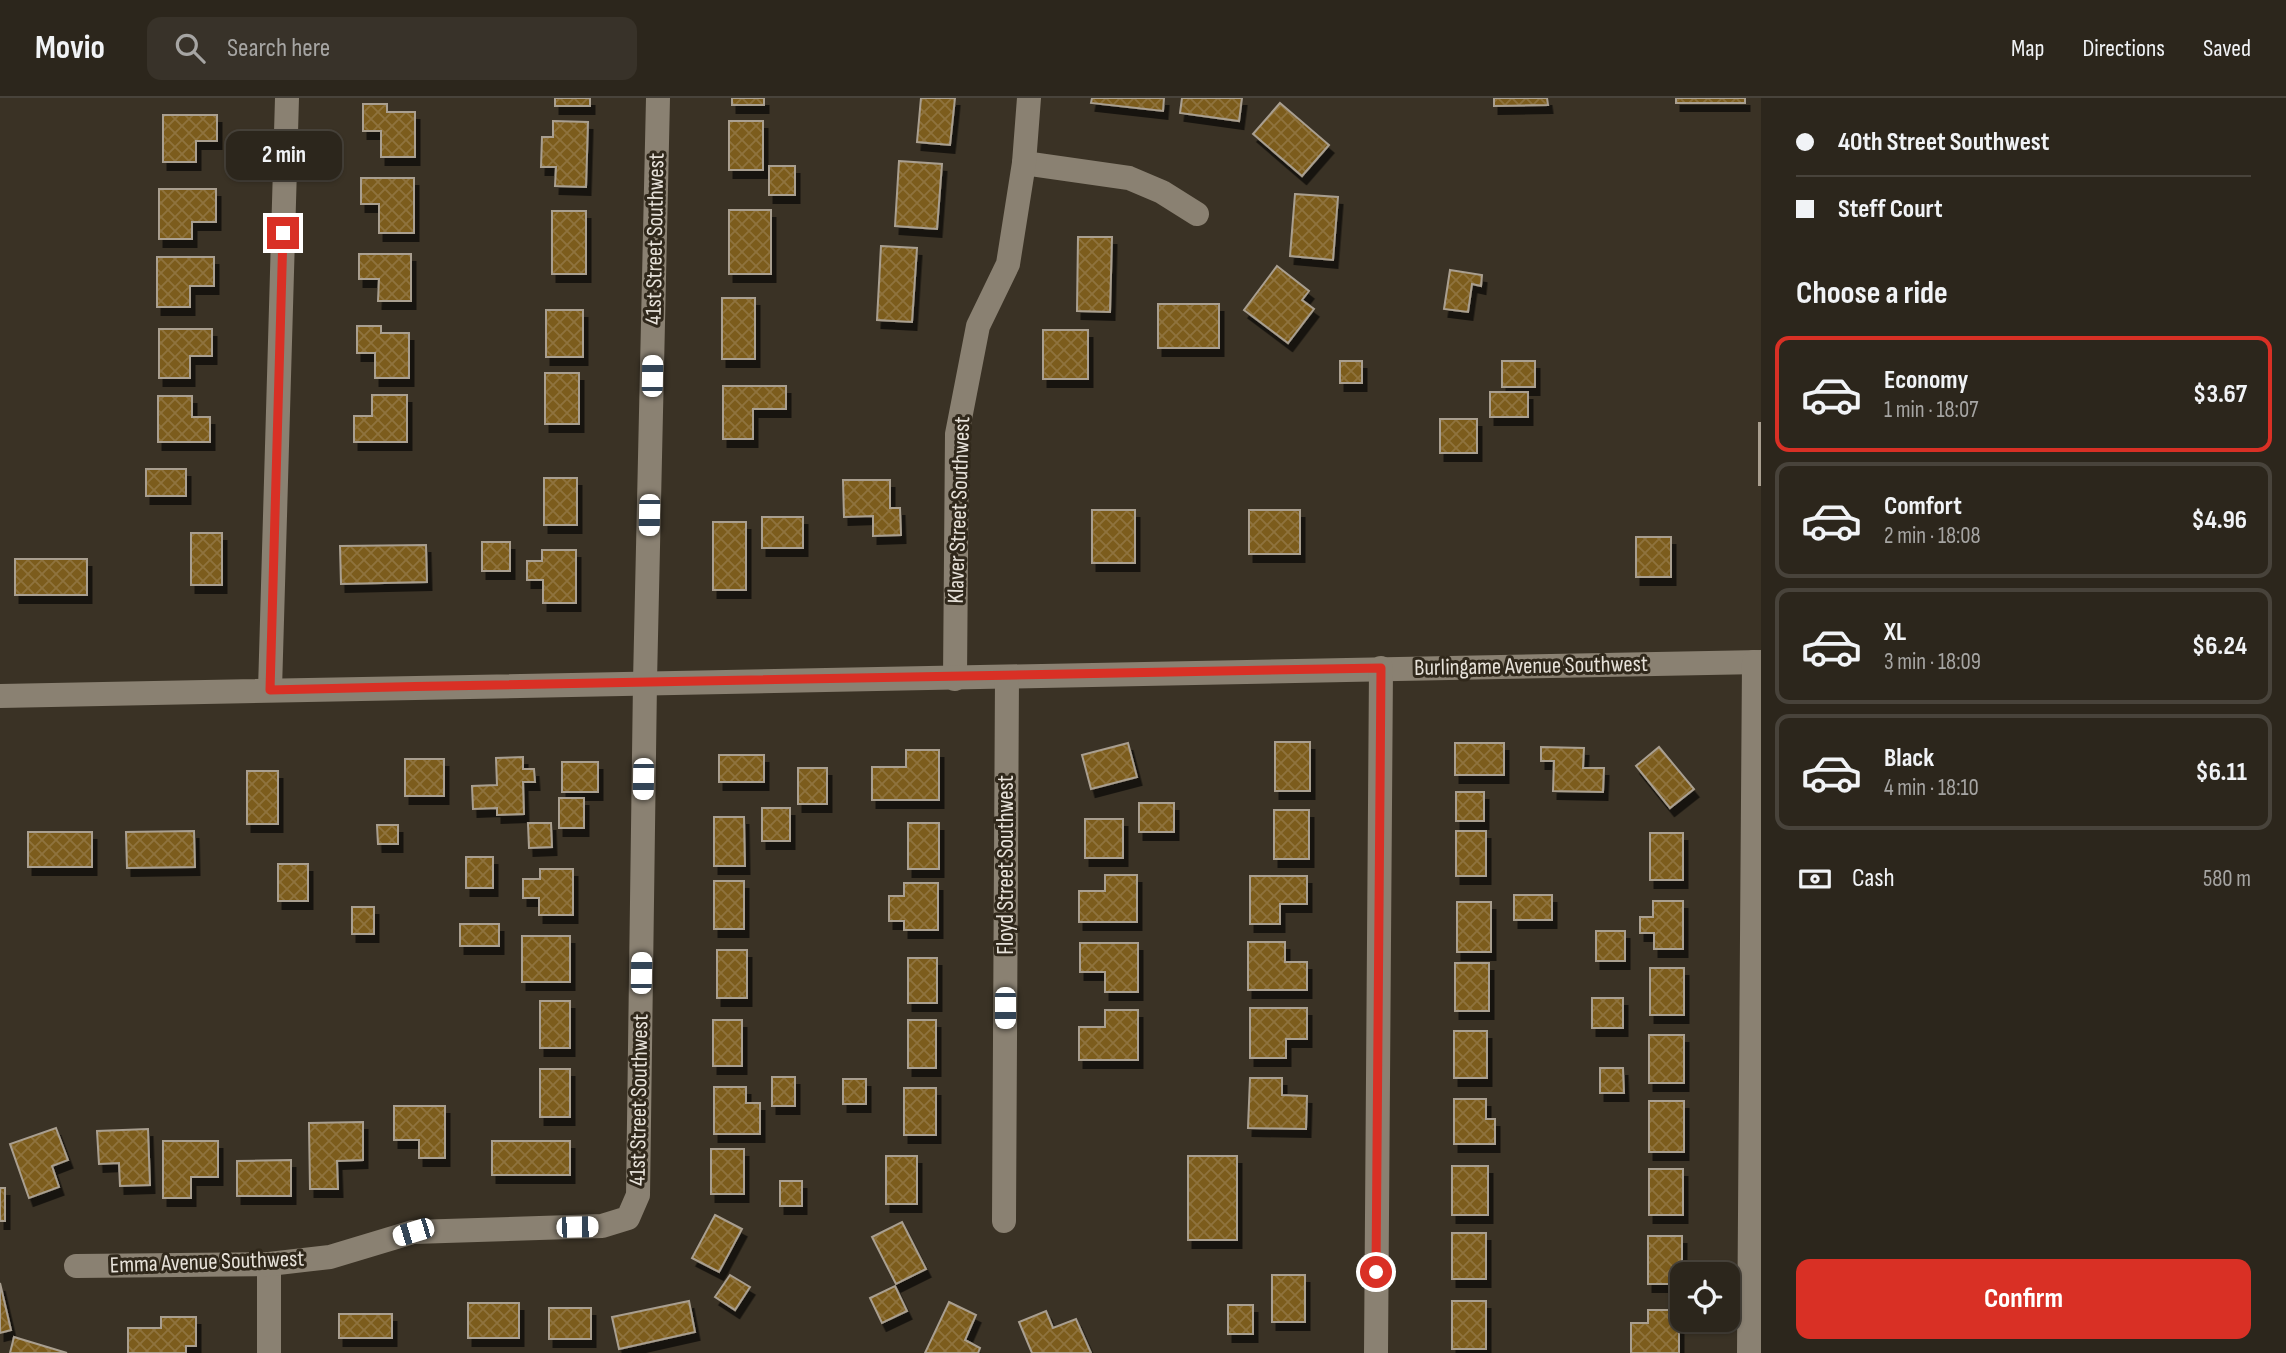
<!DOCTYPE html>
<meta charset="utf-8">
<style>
body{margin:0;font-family:"Sofia Sans Condensed",sans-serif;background:#383229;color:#f1f3f6;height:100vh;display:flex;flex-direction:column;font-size:26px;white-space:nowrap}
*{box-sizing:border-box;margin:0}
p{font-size:23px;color:#a6a5a3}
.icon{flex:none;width:38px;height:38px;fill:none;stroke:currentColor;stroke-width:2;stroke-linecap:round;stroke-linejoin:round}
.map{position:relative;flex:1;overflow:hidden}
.details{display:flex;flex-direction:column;background:#2c261c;width:525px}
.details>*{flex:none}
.guide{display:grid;align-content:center;height:154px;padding:0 35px;background:#2c261c}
.buttons{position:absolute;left:1670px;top:1164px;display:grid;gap:14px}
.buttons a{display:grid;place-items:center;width:70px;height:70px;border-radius:14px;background:#2c261c;box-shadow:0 2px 5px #0004,0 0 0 2px #48433b;font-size:35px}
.end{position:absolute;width:32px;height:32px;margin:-16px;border:9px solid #d93025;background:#fff;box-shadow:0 0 0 4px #fff}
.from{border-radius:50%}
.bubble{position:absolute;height:49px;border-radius:14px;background:#2c261c;box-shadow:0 2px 5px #0004,0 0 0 2px #48433b;font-size:23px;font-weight:700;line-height:49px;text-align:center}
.car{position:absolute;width:21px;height:42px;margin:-21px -10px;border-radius:9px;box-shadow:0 0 5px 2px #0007;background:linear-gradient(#fff 24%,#345 0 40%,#fff 0 76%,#345 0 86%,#fff 0)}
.guide b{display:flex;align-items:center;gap:24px;height:66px;font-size:26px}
.guide b+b{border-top:2px solid #48433b}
.guide i{width:18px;height:18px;background:#f1f3f6}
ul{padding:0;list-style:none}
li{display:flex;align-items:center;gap:21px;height:116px;margin:0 14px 10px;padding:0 21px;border:4px solid #48433b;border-radius:14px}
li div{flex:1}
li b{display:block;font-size:26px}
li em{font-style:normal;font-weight:700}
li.selected{border-color:#d93025}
li>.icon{width:63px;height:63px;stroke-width:1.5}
h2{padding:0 35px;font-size:32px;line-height:84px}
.pay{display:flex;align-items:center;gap:18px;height:77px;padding:0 35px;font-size:26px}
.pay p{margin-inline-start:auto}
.button{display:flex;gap:14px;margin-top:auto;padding:14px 35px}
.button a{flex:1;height:80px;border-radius:14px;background:#d93025;color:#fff;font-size:28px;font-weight:700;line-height:80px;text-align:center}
header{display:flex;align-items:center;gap:42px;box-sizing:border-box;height:98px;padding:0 35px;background:#2c261c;border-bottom:2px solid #48433b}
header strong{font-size:33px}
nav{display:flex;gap:38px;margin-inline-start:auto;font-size:24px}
.search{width:490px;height:63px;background:#383229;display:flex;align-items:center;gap:18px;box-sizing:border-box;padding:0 24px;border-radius:14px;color:#a6a5a3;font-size:26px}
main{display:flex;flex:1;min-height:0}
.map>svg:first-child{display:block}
.building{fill:url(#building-cross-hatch);stroke:#a99f90;stroke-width:2;filter:url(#shadow)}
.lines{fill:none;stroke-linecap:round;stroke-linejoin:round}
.minor{stroke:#8a8172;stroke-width:24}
.route{stroke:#d93025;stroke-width:9}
.labels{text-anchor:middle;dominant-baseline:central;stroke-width:6;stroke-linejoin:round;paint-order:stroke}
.street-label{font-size:23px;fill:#e7e2da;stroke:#30281b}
</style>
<header>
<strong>Movio</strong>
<div class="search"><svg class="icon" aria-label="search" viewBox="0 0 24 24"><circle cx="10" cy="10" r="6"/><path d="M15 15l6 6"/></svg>Search here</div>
<nav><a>Map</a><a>Directions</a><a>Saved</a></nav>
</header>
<main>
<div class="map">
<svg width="1761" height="1255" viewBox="0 0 1761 1255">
<defs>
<pattern id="building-cross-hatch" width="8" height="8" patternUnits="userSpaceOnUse" patternTransform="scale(1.75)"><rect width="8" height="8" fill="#7c5c1e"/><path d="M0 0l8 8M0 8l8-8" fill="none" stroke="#8f733e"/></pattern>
<filter id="shadow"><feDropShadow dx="4.5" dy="8" stdDeviation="0" flood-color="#0009"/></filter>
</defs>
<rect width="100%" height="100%" fill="#3a3225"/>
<!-- building -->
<g class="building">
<rect x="555" y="0" width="35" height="8"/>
<rect x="732" y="0" width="32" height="7"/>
<polygon points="921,0 955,0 950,47 917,44"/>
<polygon points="1092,0 1164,0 1163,13 1091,5"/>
<polygon points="1182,0 1242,0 1239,23 1180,15"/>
<polygon points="1494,0 1547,0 1548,7 1494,8"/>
<rect x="1676" y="0" width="69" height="5"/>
<polygon points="1280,5 1329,47 1302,78 1253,36"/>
<polygon points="363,6 387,6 387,14 415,14 415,59 381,59 381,33 363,33"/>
<polygon points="163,17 217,17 217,43 196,43 196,64 163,64"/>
<polygon points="553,23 588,24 586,89 555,88 556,69 541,69 542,39 553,39"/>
<rect x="729" y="23" width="34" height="49"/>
<polygon points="899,63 942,66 937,131 895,128"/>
<rect x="769" y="68" width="26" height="29"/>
<polygon points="361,80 414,80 414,135 379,135 379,106 361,106"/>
<polygon points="159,91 216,91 216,124 192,124 192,141 159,141"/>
<polygon points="1295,96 1338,99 1333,162 1290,158"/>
<rect x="729" y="112" width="42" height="64"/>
<rect x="552" y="113" width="34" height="63"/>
<polygon points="1078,139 1112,139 1110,214 1077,213"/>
<polygon points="881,148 917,150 912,224 877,222"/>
<polygon points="359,156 411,156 411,203 378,203 379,181 359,181"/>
<polygon points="157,159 214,159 214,188 190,188 190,209 157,209"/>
<polygon points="1277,168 1309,193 1302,202 1314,211 1288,245 1244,212"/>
<polygon points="1450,172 1482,177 1481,188 1472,186 1468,214 1444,211"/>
<rect x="722" y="200" width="33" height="61"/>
<rect x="1158" y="206" width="61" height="44"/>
<rect x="546" y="212" width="37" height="47"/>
<polygon points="357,228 381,228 381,235 409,235 409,280 375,280 375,255 357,255"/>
<polygon points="159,231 212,231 212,258 190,258 190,280 159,280"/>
<rect x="1043" y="232" width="45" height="49"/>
<rect x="1340" y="263" width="22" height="22"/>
<rect x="1502" y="263" width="33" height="26"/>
<rect x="545" y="275" width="34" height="51"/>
<polygon points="723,288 786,288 786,311 753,311 753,341 723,341"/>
<rect x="1490" y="294" width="38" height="25"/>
<polygon points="372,297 407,297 407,344 354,344 354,318 372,318"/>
<polygon points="158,298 192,298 192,319 210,319 210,344 158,344"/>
<rect x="1440" y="321" width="37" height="34"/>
<rect x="1759" y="325" width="2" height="62"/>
<rect x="146" y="371" width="40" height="27"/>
<rect x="544" y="380" width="33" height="47"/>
<polygon points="843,382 890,382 890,410 900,410 901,437 873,438 873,418 844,419"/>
<rect x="1092" y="412" width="43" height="53"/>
<rect x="1249" y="412" width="51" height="44"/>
<rect x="762" y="419" width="41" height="31"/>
<rect x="713" y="424" width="33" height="68"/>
<rect x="191" y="435" width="31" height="52"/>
<rect x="1636" y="439" width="35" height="40"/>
<rect x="482" y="444" width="28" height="29"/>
<polygon points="426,447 427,484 341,486 340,448"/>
<polygon points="542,452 576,452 576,505 543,505 543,482 527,482 527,463 542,463"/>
<rect x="15" y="461" width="72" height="36"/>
<rect x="1275" y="644" width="35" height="49"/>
<polygon points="1128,645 1137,679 1091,691 1082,657"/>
<rect x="1455" y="645" width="49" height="32"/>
<polygon points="1541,649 1584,650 1583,670 1604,670 1603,694 1553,693 1554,663 1541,663"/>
<polygon points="1659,649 1694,691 1670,710 1636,668"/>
<polygon points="906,652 939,652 939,702 872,702 872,669 906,669"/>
<rect x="719" y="657" width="45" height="27"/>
<polygon points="523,659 523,671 534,671 535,684 523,684 524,716 497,717 497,710 473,711 472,688 497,687 496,660"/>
<rect x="405" y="661" width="39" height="37"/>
<rect x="562" y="664" width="36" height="30"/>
<rect x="798" y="670" width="29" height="36"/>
<rect x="247" y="673" width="31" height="53"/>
<rect x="1456" y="694" width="28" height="29"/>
<rect x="559" y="700" width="25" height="30"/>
<rect x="1139" y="705" width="35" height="29"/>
<rect x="762" y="710" width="28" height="33"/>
<rect x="1274" y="712" width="35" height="49"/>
<polygon points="714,719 744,719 745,768 714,768"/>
<rect x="1085" y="721" width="38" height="39"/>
<polygon points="528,725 551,725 552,749 529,750"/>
<rect x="908" y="725" width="31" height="46"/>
<polygon points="377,727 398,727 398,746 378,746"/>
<polygon points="194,733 195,769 127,770 126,734"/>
<rect x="1456" y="733" width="30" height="45"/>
<rect x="28" y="734" width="64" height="35"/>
<rect x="1650" y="735" width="33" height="47"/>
<rect x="466" y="759" width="27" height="31"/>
<rect x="278" y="766" width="30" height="37"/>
<polygon points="540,771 573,771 573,817 539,817 539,800 523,800 523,781 540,781"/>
<polygon points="1105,777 1137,777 1137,824 1079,824 1079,793 1105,793"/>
<polygon points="1250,778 1307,778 1307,806 1280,806 1280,826 1250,826"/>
<rect x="714" y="783" width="30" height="48"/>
<polygon points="904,785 938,785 938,832 904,832 904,823 889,823 889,798 904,798"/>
<rect x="1514" y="797" width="38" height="25"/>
<polygon points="1653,803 1683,803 1683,851 1654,851 1654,835 1640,835 1640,819 1653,819"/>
<rect x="1457" y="804" width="34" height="50"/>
<rect x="352" y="809" width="22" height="27"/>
<rect x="460" y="826" width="39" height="22"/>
<rect x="1596" y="833" width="29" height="30"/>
<rect x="522" y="838" width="48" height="46"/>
<polygon points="1248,844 1285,844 1285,864 1307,864 1307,892 1248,892"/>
<polygon points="1080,845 1138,845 1138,894 1105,894 1105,874 1080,874"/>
<rect x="717" y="852" width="30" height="48"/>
<rect x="908" y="860" width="29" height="45"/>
<rect x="1455" y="865" width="34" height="48"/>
<rect x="1650" y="870" width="34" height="47"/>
<rect x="1592" y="900" width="31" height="30"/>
<rect x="540" y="903" width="30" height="47"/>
<polygon points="1250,910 1307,910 1307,941 1286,941 1286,960 1250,960"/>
<polygon points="1105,912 1138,912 1138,962 1079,962 1079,929 1105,929"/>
<rect x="713" y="922" width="29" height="46"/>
<rect x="908" y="922" width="28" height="48"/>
<rect x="1454" y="933" width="33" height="47"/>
<rect x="1649" y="937" width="35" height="48"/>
<polygon points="1600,970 1623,970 1624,995 1600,995"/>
<rect x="540" y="971" width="30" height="48"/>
<rect x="772" y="979" width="23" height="29"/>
<polygon points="1250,980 1282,980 1282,997 1307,998 1306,1031 1248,1030"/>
<rect x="843" y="981" width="23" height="25"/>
<polygon points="714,989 746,989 746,1005 760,1005 760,1036 714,1036"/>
<rect x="904" y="990" width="32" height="47"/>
<polygon points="1454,1001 1486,1001 1486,1021 1495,1021 1495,1046 1454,1046"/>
<rect x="1649" y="1003" width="35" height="51"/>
<polygon points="394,1008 445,1008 445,1060 419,1060 419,1042 394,1042"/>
<polygon points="363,1024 363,1062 337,1063 338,1091 310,1091 309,1025"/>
<polygon points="56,1030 68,1062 52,1068 59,1089 29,1100 10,1046"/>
<polygon points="148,1031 150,1087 120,1088 119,1065 99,1066 97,1033"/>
<polygon points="163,1043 218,1043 218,1079 191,1079 191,1100 163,1100"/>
<rect x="492" y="1043" width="78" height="34"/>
<rect x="711" y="1051" width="33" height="45"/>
<rect x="886" y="1058" width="31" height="48"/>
<rect x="1188" y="1058" width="49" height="84"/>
<polygon points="291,1062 291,1098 237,1098 237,1063"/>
<rect x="1452" y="1068" width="36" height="49"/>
<rect x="1649" y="1071" width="34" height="46"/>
<rect x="780" y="1083" width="22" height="25"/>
<rect x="0" y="1090" width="5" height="33"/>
<polygon points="715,1117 742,1131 719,1174 692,1160"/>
<polygon points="902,1124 926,1171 896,1186 872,1139"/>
<rect x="1452" y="1135" width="34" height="46"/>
<rect x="1648" y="1138" width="34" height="48"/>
<polygon points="730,1177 750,1189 735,1212 715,1199"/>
<rect x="1272" y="1177" width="33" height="47"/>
<polygon points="0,1185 11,1232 0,1235"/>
<polygon points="895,1188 907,1213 882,1225 870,1200"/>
<polygon points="689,1203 695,1234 619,1251 612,1219"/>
<rect x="1452" y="1203" width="34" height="48"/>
<polygon points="949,1204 976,1217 965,1242 980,1250 978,1255 925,1255"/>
<rect x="468" y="1205" width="51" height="35"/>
<rect x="1228" y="1207" width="25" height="29"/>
<rect x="549" y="1210" width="42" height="31"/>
<polygon points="1648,1212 1679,1212 1679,1255 1631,1255 1631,1225 1648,1225"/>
<polygon points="1046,1213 1053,1230 1076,1221 1091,1255 1032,1255 1019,1224"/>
<rect x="339" y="1216" width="53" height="24"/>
<polygon points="161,1219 196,1219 196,1248 186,1248 186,1255 128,1255 128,1230 161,1230"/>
<polygon points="14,1239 67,1255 10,1255"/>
</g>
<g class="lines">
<!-- minor -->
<g class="minor">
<polyline points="1024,65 1129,80 1162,94 1197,116"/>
<polyline points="955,581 957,336 978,228 1008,166 1024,65 1029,0"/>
<polyline points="270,592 287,0"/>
<polyline points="0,598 1761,564"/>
<polyline points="1004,1123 1007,580"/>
<polyline points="269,1166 269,1255"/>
<polyline points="76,1168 269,1166 330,1159 413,1134 602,1128 628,1120 638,1097 645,584 658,0"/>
<polyline points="1376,1255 1381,570"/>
<polyline points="1749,1255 1754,564"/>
</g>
</g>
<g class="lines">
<!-- route -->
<path class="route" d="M283 135 270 592C640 582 1010 580 1381 570L1376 1174"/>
</g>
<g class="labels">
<!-- street labels -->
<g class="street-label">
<text transform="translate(655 141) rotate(-89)">41st Street Southwest</text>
<text transform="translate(959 412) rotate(-88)">Klaver Street Southwest</text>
<text transform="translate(1531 568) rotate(-1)">Burlingame Avenue Southwest</text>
<text transform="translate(1006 767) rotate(-90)">Floyd Street Southwest</text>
<text transform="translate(639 1002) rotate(-89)">41st Street Southwest</text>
<text transform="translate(207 1164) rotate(-2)">Emma Avenue Southwest</text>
</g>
</g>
</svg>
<div class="buttons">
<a><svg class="icon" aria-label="locate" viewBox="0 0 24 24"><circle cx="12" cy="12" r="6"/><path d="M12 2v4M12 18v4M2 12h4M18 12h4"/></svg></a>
</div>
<i class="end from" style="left:1376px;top:1174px"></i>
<i class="end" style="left:283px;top:135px"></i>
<div class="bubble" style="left:226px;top:33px;width:116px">2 min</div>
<i class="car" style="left:652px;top:278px;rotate:1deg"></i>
<i class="car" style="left:649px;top:417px;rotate:181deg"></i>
<i class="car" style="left:643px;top:681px;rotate:181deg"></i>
<i class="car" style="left:641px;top:875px;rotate:1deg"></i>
<i class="car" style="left:1005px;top:910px;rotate:180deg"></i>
<i class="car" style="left:577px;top:1129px;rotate:89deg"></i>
<i class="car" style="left:413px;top:1134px;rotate:253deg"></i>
</div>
<section class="details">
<div class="guide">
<b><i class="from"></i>40th Street Southwest</b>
<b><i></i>Steff Court</b>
</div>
<h2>Choose a ride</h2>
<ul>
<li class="selected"><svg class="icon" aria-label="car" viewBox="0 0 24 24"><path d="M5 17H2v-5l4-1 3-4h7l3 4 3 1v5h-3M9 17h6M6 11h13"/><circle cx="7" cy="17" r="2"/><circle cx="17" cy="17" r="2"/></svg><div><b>Economy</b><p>1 min · 18:07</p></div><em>$3.67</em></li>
<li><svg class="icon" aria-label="car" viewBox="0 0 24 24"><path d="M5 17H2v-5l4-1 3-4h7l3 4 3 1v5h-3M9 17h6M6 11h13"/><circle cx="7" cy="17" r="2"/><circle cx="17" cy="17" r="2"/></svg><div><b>Comfort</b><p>2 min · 18:08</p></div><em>$4.96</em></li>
<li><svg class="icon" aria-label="car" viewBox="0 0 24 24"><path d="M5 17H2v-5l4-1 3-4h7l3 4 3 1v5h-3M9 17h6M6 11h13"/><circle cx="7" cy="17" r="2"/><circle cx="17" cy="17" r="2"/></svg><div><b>XL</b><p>3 min · 18:09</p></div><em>$6.24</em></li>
<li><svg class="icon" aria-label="car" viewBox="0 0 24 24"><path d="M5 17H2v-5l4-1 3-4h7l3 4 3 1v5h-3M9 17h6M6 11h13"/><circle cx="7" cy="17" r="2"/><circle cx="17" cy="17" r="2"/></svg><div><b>Black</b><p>4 min · 18:10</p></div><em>$6.11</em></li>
</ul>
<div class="pay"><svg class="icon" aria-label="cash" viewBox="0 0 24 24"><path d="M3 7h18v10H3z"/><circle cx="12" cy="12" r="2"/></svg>Cash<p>580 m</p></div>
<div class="button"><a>Confirm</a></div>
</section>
</main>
